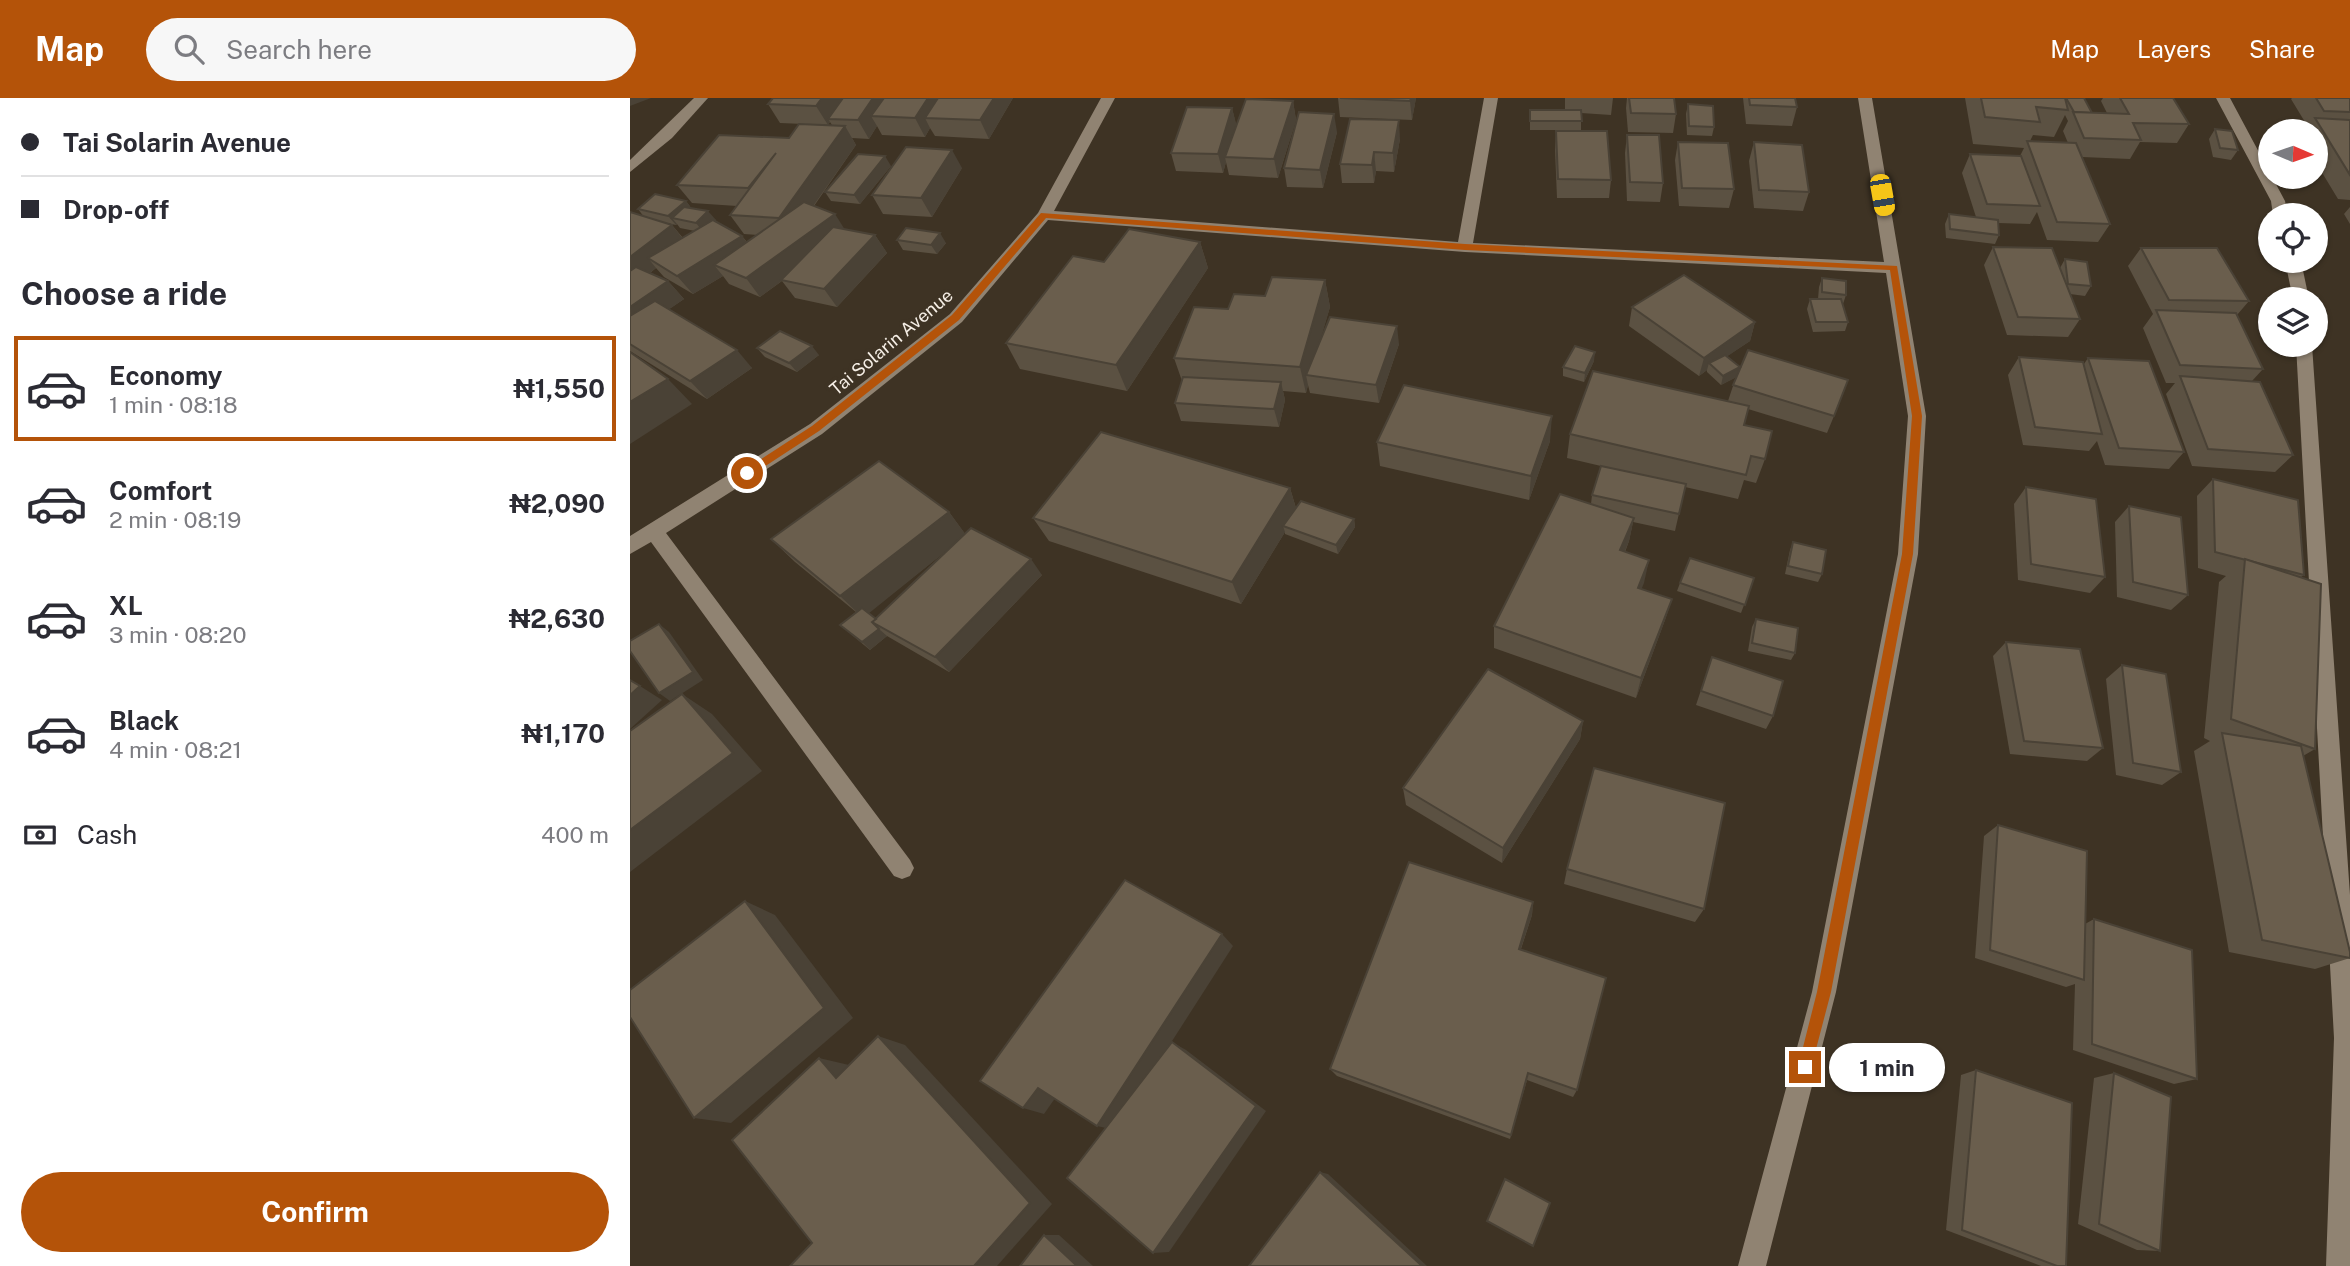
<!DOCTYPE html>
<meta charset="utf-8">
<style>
body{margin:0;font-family:"Public Sans",sans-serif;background:#f7f7f7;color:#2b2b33;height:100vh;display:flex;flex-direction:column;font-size:26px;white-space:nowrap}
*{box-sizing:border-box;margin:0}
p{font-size:23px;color:#7c7c81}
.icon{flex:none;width:38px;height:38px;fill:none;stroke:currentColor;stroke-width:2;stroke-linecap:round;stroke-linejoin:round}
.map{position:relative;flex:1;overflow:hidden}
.drawer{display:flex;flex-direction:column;background:#fff;width:630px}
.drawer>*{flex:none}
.guide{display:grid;align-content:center;height:154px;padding:0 21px;background:#fff}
.needle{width:46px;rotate:92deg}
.tools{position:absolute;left:1628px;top:21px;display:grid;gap:14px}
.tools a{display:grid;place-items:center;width:70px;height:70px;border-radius:50%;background:#fff;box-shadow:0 2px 5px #0004;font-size:35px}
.end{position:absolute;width:32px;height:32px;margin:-16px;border:9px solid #b45309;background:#fff;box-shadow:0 0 0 4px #fff}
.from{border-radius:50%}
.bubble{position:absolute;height:49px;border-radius:24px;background:#fff;box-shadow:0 2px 5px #0004;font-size:23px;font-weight:700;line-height:49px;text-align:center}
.car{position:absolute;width:21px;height:42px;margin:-21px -10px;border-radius:9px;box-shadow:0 0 5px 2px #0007;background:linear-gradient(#f5c518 24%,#345 0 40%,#f5c518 0 76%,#345 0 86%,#f5c518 0)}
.guide b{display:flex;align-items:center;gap:24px;height:66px;font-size:26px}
.guide b+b{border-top:2px solid #e1e1e2}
.guide i{width:18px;height:18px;background:#2b2b33}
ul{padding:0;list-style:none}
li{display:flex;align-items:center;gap:21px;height:105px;margin:0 14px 10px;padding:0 7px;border:4px solid transparent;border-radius:0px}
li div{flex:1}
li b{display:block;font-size:26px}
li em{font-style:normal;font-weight:700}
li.on{border-color:#b45309}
li>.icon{width:63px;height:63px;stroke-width:1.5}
h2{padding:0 21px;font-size:32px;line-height:84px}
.pay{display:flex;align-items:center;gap:18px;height:77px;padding:0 21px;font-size:26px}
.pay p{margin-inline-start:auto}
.primary-button{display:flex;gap:14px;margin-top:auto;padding:14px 21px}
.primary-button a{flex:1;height:80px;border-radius:42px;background:#b45309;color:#fff;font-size:28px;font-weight:700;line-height:80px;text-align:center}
header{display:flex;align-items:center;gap:42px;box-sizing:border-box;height:98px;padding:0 35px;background:#b45309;color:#fff}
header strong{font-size:33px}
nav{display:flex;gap:38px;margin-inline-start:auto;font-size:24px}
.search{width:490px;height:63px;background:#f7f7f7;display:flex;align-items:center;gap:18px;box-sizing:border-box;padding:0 24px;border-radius:38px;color:#7c7c81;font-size:26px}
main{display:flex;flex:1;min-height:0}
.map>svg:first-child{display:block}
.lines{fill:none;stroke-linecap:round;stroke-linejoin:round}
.street{fill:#908372;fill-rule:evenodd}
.wall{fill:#5b5142;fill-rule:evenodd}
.shaded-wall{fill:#4a4236}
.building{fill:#6a5e4d;stroke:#4a4236;stroke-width:2}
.route{fill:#b45309}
.labels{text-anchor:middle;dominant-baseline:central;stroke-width:7;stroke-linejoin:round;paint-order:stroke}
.far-street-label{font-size:18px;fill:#f6efe6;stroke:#3e3324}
</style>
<header>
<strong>Map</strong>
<div class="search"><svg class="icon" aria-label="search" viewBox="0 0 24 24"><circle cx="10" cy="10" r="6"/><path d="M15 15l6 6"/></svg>Search here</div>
<nav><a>Map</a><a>Layers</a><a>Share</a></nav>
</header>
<main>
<section class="drawer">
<div class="guide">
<b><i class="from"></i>Tai Solarin Avenue</b>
<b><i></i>Drop-off</b>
</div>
<h2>Choose a ride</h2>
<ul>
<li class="on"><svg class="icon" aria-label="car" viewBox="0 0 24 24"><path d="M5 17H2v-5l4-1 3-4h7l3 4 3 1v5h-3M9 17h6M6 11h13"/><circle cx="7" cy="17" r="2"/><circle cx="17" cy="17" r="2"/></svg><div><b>Economy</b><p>1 min · 08:18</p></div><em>₦1,550</em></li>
<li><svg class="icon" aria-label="car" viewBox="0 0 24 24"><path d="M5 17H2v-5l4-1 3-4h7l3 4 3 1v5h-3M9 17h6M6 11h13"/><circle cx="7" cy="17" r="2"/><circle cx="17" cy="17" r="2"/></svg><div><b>Comfort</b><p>2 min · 08:19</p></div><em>₦2,090</em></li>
<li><svg class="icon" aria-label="car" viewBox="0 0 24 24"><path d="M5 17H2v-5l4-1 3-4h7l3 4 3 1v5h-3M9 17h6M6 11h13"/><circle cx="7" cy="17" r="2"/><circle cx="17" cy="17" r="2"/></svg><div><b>XL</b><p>3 min · 08:20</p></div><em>₦2,630</em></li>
<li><svg class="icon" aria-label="car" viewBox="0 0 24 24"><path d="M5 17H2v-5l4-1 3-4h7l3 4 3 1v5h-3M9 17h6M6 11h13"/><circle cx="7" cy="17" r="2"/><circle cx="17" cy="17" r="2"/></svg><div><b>Black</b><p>4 min · 08:21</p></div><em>₦1,170</em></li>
</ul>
<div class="pay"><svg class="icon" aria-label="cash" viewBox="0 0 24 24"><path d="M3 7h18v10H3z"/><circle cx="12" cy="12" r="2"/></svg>Cash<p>400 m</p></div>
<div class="primary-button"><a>Confirm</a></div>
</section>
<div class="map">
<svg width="1720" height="1168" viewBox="0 0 1720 1168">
<rect width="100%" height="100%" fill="#3e3324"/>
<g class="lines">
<!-- street -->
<g class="street">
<polygon points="64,0 78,0 42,40 0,74 0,62"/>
<polygon points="471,0 485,0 424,113 828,144 854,0 868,0 843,145 1254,164 1228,0 1242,0 1296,318 1288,456 1206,894 1136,1168 1108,1168 1182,894 1268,456 1278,318 1256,175 835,154 418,122 332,224 192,336 36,435 280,762 284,770 280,778 272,781 264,778 21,444 0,456 0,438 180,326 320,216 408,115"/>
<polygon points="1586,0 1600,0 1655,103 1658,117 1643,117 1641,103"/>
<polygon points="1655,163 1671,163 1679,201 1663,201"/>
<polygon points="1666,247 1682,247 1720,797 1720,1168 1696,1168 1704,940"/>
</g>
</g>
<!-- wall -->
<g class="wall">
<path d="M383 0 359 41 305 38 300 30 295 39 252 37 247 28 239 41 222 40 226 47 184 108 214 131 245 137 257 155 207 209 165 200 152 183 130 199 99 186 93 178 63 196 34 179 26 170 20 175 38 183 54 201 39 211 122 270 77 301 0 253V114L14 119 8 111 56 103 61 110 86 122 85 123 112 138 117 144 128 137 114 136 100 117 107 108 62 105 47 87 159 40 202 27 200 24 198 27 150 25 138 6ZM28 123 46 127 47 126 50 130 65 133 53 140 42 127Z"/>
<polygon points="708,0 786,0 782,22 710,19"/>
<polygon points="935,0 983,0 981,17 951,15 951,32 900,32 900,12 935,12"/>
<polygon points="997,0 1044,0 1046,16 1043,35 998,34 996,10"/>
<polygon points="1113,0 1165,0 1167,9 1162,28 1116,26"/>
<path d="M1335 0H1454L1462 15H1477L1471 3 1473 0H1543L1559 26 1547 45 1510 44 1500 61 1452 59 1480 126 1468 144 1417 142 1407 114 1400 126 1368 125 1369 137 1365 146 1316 140 1315 126 1319 116 1346 119 1332 75 1340 56 1390 58 1394 50 1343 46ZM1435 17 1438 23 1433 33 1438 45 1400 43 1403 37 1424 39Z"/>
<polygon points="1662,0 1720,0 1720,102 1708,101 1685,63 1685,33 1675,33 1678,29 1661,1"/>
<polygon points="663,3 666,22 648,80 599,77 596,64 593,75 546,73 541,55 602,10 606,27"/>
<polygon points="1058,6 1084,29 1082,38 1057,37 1056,16"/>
<polygon points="1585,31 1608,52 1601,62 1583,59 1579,41"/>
<polygon points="926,33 981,82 979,100 927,100 925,52"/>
<polygon points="707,34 693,90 657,89 654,70"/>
<polygon points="997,37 1033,85 1030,104 997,103 995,55"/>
<polygon points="770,41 764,74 746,73 744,85 712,85 710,66"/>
<polygon points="1048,44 1104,91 1099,110 1049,108 1045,62"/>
<polygon points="1124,44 1179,94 1173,113 1124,110 1119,63"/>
<polygon points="261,68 230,106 201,103 195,94"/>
<polygon points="332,70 302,119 253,116 242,97"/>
<polygon points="1720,109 1720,126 1714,116"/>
<polygon points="267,142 316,145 307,156 273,152"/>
<polygon points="570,144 578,170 497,293 390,271 376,245 474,164"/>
<polygon points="1363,149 1430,170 1435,161 1461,188 1455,198 1440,196 1450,221 1438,239 1377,237 1354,167"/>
<polygon points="1511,150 1619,203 1607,217 1633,271 1622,283 1663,357 1645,374 1562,368 1536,296 1545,285 1536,285 1513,230 1523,216 1498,168"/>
<polygon points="1192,180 1216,197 1213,206 1218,224 1215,233 1183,234 1177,211 1180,201 1188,201 1189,189"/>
<polygon points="695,182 700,209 690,242 769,246 749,305 680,295 678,287 676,295 653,293 655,302 649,329 551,323 545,305 552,283 544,260 598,211 635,198"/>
<polygon points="1002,209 1125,224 1120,243 1097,258 1110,269 1107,276 1204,318 1197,335 1118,311 1114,327 1135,361 1126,385 1114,382 1108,401 1055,389 1045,433 1003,424 999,443 995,454 1019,462 1011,491 1042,501 1035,522 1006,600 864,550 864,528 961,406 962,397 971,368 937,360 940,336 1098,303 1106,279 1091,287 1077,274 1077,272 1069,278 999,228"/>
<polygon points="127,250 189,257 167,274 135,259"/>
<polygon points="1389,259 1454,266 1458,260 1554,354 1539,371 1475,367 1467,343 1459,353 1393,347 1378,277"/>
<polygon points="964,263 954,284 933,278 933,269"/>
<polygon points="920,343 899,402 750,368 747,344"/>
<polygon points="1583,381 1674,477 1671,479 1685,651 1673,658 1720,860 1685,871 1599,854 1564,653 1580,643 1574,640 1589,484 1596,478 1568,470 1567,398"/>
<polygon points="1396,389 1475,479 1460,495 1388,482 1384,406"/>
<polygon points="660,390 666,410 724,421 725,429 708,456 655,436 655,434 611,506 419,443 403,420"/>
<polygon points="1499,408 1558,497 1541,512 1487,499 1485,424"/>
<path d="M319 414 335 436 412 477 319 574 257 538 240 552 210 527 226 514 165 464 141 441ZM316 453 246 521 238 515Z"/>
<polygon points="1163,444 1192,476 1188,484 1155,476 1160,452"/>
<polygon points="1124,480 1111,515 1047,493 1050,485"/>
<polygon points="1126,521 1165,555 1161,562 1118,553 1122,529"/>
<polygon points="1376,544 1473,650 1457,663 1380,656 1363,558"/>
<polygon points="1082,559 1143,618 1136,631 1066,607"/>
<polygon points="1492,567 1551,674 1532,687 1486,677 1476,581"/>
<polygon points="953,623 950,641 872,765 776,707 773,690"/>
<polygon points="1368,727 1455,826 1464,821 1567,981 1544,986 1443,952 1445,886 1436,889 1345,860 1354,738"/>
<polygon points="937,771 1074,811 1065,824 934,786"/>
<polygon points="903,804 902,817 891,851 947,992 943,999 897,982 880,1041 707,978 700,971"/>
<polygon points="1346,972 1436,1168 1411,1168 1316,1132 1331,977"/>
<polygon points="1484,975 1530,1153 1507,1152 1448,1126 1464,980"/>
</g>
<!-- shaded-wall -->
<g class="shaded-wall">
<polygon points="0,0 21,0 0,8"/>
<polygon points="192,0 217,0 198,21 200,24 198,27 186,8"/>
<polygon points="243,0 266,0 241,18 247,28 239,41 228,22"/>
<polygon points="298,0 319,0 295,20 300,30 295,39 285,20"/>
<polygon points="364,0 383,0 359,41 350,22"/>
<polygon points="781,0 786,0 782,22 780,3"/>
<polygon points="663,3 666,22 648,80 644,61"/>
<polygon points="602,10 607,29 595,59 596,64 593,75 588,56"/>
<polygon points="704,16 707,34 693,90 690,72"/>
<polygon points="769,22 770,41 764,74 763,55"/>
<polygon points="215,28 226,47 162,138 149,120"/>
<polygon points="322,52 332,70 302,119 291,100"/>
<polygon points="744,54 746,73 744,85 742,67"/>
<polygon points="255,58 261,68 230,106 224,97"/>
<polygon points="56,103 63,112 42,120 47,126 46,127 38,118"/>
<polygon points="78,113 86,122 73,134 66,125"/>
<polygon points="205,116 217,135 130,199 116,180"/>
<polygon points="42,127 57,146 18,160 26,170 0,190 0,159"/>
<polygon points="310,135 316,145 307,156 301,147"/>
<polygon points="245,137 257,155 207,209 194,191"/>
<polygon points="112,138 126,157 84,167 93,178 63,196 47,178"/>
<polygon points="570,144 578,170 497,293 486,267"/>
<polygon points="695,182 700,209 680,278 676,277 678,287 676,295 670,269"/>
<polygon points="38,183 54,201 1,238 0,209"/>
<polygon points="1125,224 1120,243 1083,268 1079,265 1077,272 1069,278 1074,260"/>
<polygon points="767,228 769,246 749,305 746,287"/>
<polygon points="182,248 189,257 167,274 159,265"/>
<polygon points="107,252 122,270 77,301 60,283"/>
<polygon points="965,254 964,263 954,284 955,275"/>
<polygon points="1110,269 1107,279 1091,287 1093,278"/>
<polygon points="38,281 62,306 0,346 0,304"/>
<polygon points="651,284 655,302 649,329 644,311"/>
<polygon points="922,318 920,343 899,402 901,378"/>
<polygon points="660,390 667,414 653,428 655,434 611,506 602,484"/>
<polygon points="319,414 336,437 233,520 210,498"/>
<polygon points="1004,420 999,443 986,475 990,452"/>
<polygon points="724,421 725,429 708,456 706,447"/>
<polygon points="401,461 412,477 319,574 305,559"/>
<polygon points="1019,462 1014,485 1003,512 1008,490"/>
<polygon points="1042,501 1035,522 1006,600 1011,580"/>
<polygon points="29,526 39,534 73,582 40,603 29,595"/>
<polygon points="249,531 257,538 240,552 232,544"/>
<polygon points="10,588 32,602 0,631 0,597"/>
<polygon points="52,596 82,616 132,673 0,774 0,732"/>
<polygon points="953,623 950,641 872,765 873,750"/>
<polygon points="115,803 145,817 223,920 101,1025 64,1020"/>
<polygon points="903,804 902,817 887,862 889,851"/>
<polygon points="592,836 603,848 485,1032 467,1028"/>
<polygon points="248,938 275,947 422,1106 367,1168 344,1168"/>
<polygon points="542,944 556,952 636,1013 539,1154 523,1155"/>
<polygon points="189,960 219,967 206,980"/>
<polygon points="408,990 428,996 414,1016 393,1010"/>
<polygon points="690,1074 698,1076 797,1168 792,1168"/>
<polygon points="414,1137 429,1137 463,1168 447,1168"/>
</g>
<!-- building -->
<g class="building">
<polygon points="143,0 192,0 186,8 138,6"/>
<polygon points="213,0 243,0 228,22 198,21"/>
<polygon points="254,0 298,0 285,20 241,18"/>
<polygon points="308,0 364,0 350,22 295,20"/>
<polygon points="710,0 781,0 780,3"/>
<polygon points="999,0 1044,0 1046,16 1001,15"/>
<polygon points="1119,0 1165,0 1167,9 1120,7"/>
<polygon points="1351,0 1435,0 1438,12 1406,9 1410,24 1355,19"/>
<polygon points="1436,0 1454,0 1462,15 1444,14"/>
<polygon points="1490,0 1543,0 1559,26 1503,25 1511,42 1454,40 1443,14 1499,16"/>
<polygon points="1686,0 1720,0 1720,14 1694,13"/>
<polygon points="616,1 663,3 644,61 595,59"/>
<polygon points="1058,6 1083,8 1084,29 1059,28"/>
<polygon points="557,9 602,10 588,56 541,55"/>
<polygon points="900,12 951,12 952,23 900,23"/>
<polygon points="669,14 704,16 690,72 654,70"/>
<polygon points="1685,20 1720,22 1720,77"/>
<polygon points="720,21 769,22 763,55 744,54 742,67 710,66"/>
<polygon points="169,26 215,28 149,120 100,117 146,55 118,90 47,87 89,37 159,40"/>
<polygon points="1585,31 1602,33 1608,52 1590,50"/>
<polygon points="926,33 977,33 981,82 928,81"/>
<polygon points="997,37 1029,37 1033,85 1000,84"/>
<polygon points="1397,43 1446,45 1480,126 1427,124"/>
<polygon points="1048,44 1098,45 1104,91 1052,90"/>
<polygon points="1124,44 1172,47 1179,94 1129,92"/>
<polygon points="276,49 322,52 291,100 242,97"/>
<polygon points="228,56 255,58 224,97 195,94"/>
<polygon points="1340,56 1391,58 1410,108 1357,106"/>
<polygon points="25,96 56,103 38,118 8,111"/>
<polygon points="174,104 205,116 116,180 84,167"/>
<polygon points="54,109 78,113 66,125 42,120"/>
<polygon points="0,114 42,127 0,159"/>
<polygon points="1319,116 1368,122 1369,137 1320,131"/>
<polygon points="83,122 112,138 47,178 18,160"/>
<polygon points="203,129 245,137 194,191 151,182"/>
<polygon points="276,130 310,135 301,147 267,142"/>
<polygon points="499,131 570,144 486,267 376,245 443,158 474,164"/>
<polygon points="1363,149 1422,150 1450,221 1388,219"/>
<polygon points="1511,150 1587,150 1619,203 1539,202"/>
<polygon points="1435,161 1457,164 1461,188 1438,186"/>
<polygon points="6,169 38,183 0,209 0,173"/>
<polygon points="1054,177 1125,224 1074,260 1002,209"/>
<polygon points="642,179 695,182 670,269 544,260 564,209 598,211 604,196 635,198"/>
<polygon points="1192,180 1216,183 1216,197 1192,194"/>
<polygon points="1180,201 1211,201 1218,224 1186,224"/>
<polygon points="25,203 107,252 60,283 0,246 0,218"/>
<polygon points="1526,212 1606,215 1633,271 1550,267"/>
<polygon points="700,219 767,228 746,287 676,277"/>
<polygon points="150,233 182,248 159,265 127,250"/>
<polygon points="945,248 965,254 955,275 933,269"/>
<polygon points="1118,252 1218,282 1204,318 1103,287"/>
<polygon points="0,254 38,281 0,304"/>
<polygon points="1095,257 1110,269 1093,278 1079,265"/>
<polygon points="1389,259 1453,264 1472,336 1405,329"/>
<polygon points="1458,260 1519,263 1554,354 1489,350"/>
<polygon points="963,273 1119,308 1114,327 1142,333 1135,361 1121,358 1116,377 940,336"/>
<polygon points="1550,278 1630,284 1663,357 1578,351"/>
<polygon points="553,279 651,284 644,311 545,305"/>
<polygon points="774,287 922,318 901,378 747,344"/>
<polygon points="471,334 660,390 602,484 403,420"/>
<polygon points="249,363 319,414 210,498 141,441"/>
<polygon points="971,368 1056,386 1049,416 962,397"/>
<polygon points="1583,381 1668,402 1674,477 1585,454"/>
<polygon points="1396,389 1466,401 1475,479 1401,466"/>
<polygon points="930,396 1004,420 990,452 1019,462 1008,490 1042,501 1011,580 864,528"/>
<polygon points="671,403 724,421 706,447 653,428"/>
<polygon points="1499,408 1551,419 1558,497 1503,484"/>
<polygon points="341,430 401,461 305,559 242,524"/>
<polygon points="1163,444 1196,452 1192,476 1158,468"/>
<polygon points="1060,460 1124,480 1115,507 1050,485"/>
<polygon points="1615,461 1691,486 1685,651 1601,621"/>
<polygon points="232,510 246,521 242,524 249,531 232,544 210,527"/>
<polygon points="1126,521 1168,530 1165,555 1122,545"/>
<polygon points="29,526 63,574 29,595 0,553 0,543"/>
<polygon points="1376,544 1450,551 1473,650 1394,643"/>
<polygon points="1082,559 1153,583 1143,618 1071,593"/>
<polygon points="1492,567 1536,576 1551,674 1503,665"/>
<polygon points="858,571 953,623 873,750 773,690"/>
<polygon points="0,582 10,588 0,597"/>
<polygon points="52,596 103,655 0,732 0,633"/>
<polygon points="1592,635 1671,648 1720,854 1720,860 1632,842"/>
<polygon points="964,670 1095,705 1074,811 937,771"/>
<polygon points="1368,727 1457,753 1454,882 1360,852"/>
<polygon points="779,764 903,804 889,851 976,880 947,992 898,975 881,1037 700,971"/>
<polygon points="495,782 592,836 467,1028 408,990 393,1010 350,983"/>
<polygon points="115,803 194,910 64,1020 0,919 0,892"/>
<polygon points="1464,821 1562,852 1567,981 1462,946"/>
<polygon points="248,938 400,1105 344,1168 160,1168 182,1145 102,1042 189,960 206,980"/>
<polygon points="542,944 626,1008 523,1155 437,1080"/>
<polygon points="1346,972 1442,1005 1436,1168 1427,1168 1332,1132"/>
<polygon points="1484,975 1541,999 1530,1153 1469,1126"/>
<polygon points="690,1074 792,1168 619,1168"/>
<polygon points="875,1081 920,1105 903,1148 857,1123"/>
<polygon points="414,1137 447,1168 390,1168"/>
</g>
<!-- route -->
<polygon class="route" points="411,115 835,146 1267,168 1292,318 1283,456 1201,894 1180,974 1170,974 1168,969 1187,894 1272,456 1282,318 1260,172 835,152 416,120 329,222 189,333 120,378 113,378 113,373 182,328 322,217"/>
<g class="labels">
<!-- far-street labels -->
<g class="far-street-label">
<text transform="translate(261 244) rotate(-40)">Tai Solarin Avenue</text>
</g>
</g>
</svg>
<div class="tools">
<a><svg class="needle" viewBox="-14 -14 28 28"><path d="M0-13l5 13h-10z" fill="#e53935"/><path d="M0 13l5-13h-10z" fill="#7c7c81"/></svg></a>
<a><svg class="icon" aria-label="locate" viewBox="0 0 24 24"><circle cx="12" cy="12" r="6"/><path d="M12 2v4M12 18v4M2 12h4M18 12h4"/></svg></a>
<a><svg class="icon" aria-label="layers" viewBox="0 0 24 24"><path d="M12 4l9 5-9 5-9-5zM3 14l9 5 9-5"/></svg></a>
</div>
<i class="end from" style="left:117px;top:375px"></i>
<i class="end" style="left:1175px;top:969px"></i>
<div class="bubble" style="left:1199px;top:945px;width:116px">1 min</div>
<i class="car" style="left:1252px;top:97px;rotate:170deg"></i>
</div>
</main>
